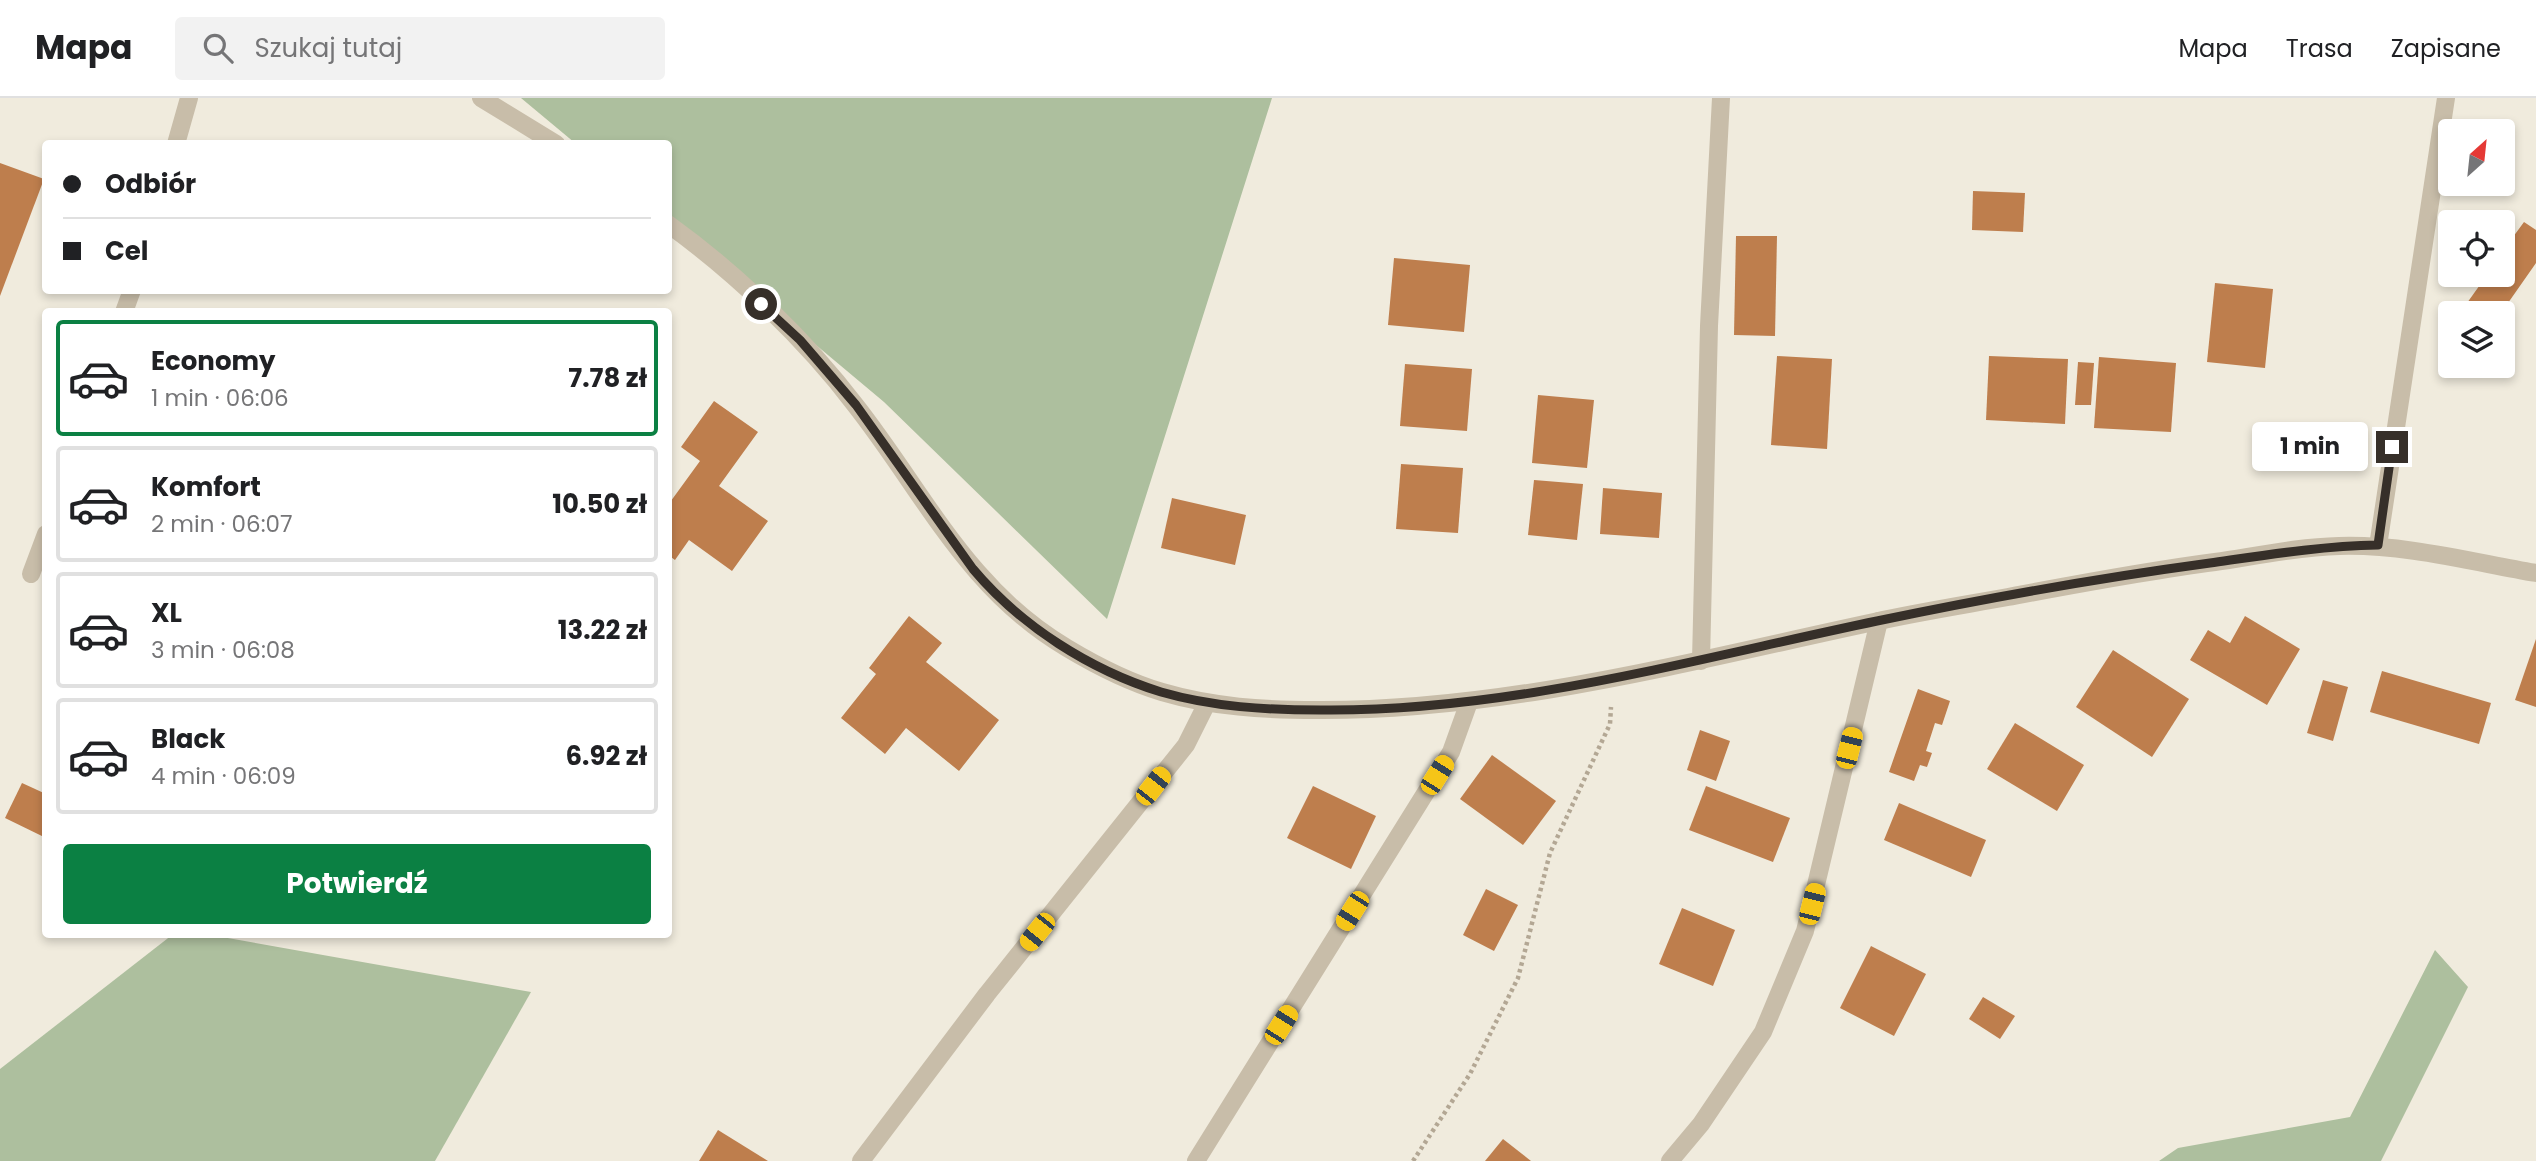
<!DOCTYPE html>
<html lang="pl">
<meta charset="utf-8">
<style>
body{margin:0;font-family:Poppins,sans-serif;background:#f2f2f2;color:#202124;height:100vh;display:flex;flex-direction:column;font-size:26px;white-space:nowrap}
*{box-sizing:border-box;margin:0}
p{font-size:23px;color:#757577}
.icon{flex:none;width:38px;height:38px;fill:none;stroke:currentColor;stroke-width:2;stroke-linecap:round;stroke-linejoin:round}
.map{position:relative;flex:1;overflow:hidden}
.details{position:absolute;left:42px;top:210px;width:630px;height:630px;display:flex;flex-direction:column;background:#fff;border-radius:7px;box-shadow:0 4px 10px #0003}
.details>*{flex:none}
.guide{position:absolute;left:42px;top:42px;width:630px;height:154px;border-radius:7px;box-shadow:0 4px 10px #0003;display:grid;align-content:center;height:154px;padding:0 21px;background:#fff}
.needle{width:46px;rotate:27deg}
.fabs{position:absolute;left:2438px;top:21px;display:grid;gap:14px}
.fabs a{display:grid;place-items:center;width:77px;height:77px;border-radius:7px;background:#fff;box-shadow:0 4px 10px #0003;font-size:35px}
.end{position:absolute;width:32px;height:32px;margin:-16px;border:9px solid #362f29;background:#fff;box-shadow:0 0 0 4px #fff}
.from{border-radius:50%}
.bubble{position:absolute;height:49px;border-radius:7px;background:#fff;box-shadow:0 4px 10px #0003;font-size:23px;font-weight:700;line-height:49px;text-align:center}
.car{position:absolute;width:21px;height:42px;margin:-21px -10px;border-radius:9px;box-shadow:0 0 5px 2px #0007;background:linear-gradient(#f5c518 24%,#345 0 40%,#f5c518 0 76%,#345 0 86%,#f5c518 0)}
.guide b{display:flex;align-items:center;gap:24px;height:66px;font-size:26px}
.guide b+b{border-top:2px solid #e0e0e0}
.guide i{width:18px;height:18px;background:#202124}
ul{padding:12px 0 0;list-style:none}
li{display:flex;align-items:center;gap:21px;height:116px;margin:0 14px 10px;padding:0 7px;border:4px solid #e0e0e0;border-radius:7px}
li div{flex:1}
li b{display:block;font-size:26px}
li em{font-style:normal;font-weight:700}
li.active{border-color:#0b8043}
li>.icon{width:63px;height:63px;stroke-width:1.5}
.cta{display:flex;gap:14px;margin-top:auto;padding:14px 21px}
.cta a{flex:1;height:80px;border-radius:7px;background:#0b8043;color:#fff;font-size:28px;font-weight:700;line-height:80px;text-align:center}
header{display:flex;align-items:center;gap:42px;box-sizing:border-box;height:98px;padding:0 35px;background:#fff;border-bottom:2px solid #e0e0e0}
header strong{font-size:33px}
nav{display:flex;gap:38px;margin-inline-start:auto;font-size:24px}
.search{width:490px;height:63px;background:#f2f2f2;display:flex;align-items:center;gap:18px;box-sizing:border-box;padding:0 24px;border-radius:7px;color:#757577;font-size:26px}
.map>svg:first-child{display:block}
.green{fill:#adbf9e}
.building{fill:#be7e4d}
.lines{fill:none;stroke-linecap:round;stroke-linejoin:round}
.path{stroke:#b3a794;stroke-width:4.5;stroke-dasharray:3.5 3.5;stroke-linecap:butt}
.service{stroke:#c8bda9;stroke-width:18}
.tertiary{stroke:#c8bda9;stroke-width:18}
.route{stroke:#362f29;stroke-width:9}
</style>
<header>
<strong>Mapa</strong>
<div class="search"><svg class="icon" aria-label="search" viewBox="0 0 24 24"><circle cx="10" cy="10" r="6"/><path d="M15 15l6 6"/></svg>Szukaj tutaj</div>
<nav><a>Mapa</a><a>Trasa</a><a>Zapisane</a></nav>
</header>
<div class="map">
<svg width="2536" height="1063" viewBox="0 0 2536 1063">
<rect width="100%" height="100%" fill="#f0ebdd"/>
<!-- green -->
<g class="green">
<polygon points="521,0 1272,0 1107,521 884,304 669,124 668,46 575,45"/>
<polygon points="172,837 211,837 531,894 435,1063 0,1063 0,971"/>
<polygon points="2435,852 2468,889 2381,1063 2159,1063 2178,1050 2350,1019"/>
</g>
<!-- building -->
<g class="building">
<polygon points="0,65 44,81 0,198"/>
<polygon points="1973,93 2025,95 2023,134 1972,132"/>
<polygon points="2524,124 2536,132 2536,165 2501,215 2482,215 2467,205 2487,177 2502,177 2502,154"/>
<polygon points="1736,138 1777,138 1775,238 1734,237"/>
<polygon points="1394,160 1470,167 1464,234 1388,227"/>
<polygon points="2215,185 2273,191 2265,270 2207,264"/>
<polygon points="1777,258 1832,261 1827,351 1771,347"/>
<polygon points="1989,258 2068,261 2065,326 1986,322"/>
<polygon points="2099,259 2176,265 2171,334 2094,330"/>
<polygon points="2078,264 2094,265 2091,307 2075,307"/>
<polygon points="1405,266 1472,271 1467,333 1400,328"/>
<polygon points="1538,297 1594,302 1587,370 1532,365"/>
<polygon points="714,303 758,334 719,388 768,423 732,473 689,442 675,462 668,457 668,407 700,363 681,349"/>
<polygon points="1401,366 1463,370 1458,435 1396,431"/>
<polygon points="1534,382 1583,386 1577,442 1528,437"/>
<polygon points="1603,390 1662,395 1659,440 1600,436"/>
<polygon points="1172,400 1246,417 1235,467 1161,450"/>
<polygon points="909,518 942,545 926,564 999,622 959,673 906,630 885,656 841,620 876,576 869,570"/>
<polygon points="2245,518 2300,551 2267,607 2190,562 2208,532 2230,545"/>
<polygon points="2536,541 2536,609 2515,602"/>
<polygon points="2113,552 2189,601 2152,659 2076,609"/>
<polygon points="2382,573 2491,605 2479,646 2370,614"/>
<polygon points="2323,582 2348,589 2333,643 2307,635"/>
<polygon points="1918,591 1950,603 1942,627 1935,625 1926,653 1932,655 1927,669 1920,667 1914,683 1889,674"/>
<polygon points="2015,625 2084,667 2057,713 1987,671"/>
<polygon points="1700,632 1730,643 1716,683 1687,672"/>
<polygon points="1492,657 1556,703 1523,747 1460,701"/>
<polygon points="22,685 46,696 46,740 5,720"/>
<polygon points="1313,688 1376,718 1351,771 1287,740"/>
<polygon points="1706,688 1790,720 1773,764 1689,732"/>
<polygon points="1899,705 1986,742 1971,779 1884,742"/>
<polygon points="1486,791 1518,807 1494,853 1463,837"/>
<polygon points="1682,810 1735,832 1713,888 1659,866"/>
<polygon points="1871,848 1926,876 1894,938 1840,910"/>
<polygon points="1983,899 2015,918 2000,941 1969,921"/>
<polygon points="718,1032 768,1063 699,1063"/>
<polygon points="1503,1041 1531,1063 1485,1063"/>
</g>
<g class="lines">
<!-- path -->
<polyline class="path" points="1413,1063 1470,976 1518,880 1550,755 1610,626 1611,609"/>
<!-- service -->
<g class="service">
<polyline points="176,46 189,0"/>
<polyline points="124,214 132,192"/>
<polyline points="2378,448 2446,0"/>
<polyline points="31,476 46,436"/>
<polyline points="1701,563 1709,228 1721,0"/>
<polyline points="861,1063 987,896 1186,647 1207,605"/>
<polyline points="1196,1063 1451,654 1469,604"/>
<polyline points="1670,1063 1701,1026 1763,934 1805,833 1879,523"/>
</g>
<!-- tertiary -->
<g class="tertiary">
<polyline points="481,0 556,46"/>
<path d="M668 126C736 175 806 242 856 308 925 396 967 491 1067 550 1097 568 1128 584 1162 594 1213 609 1264 612 1317 612 1506 613 1691 563 1874 524 1919 514 1964 507 2008 499 2077 486 2145 473 2215 464 2256 458 2298 449 2339 448 2405 446 2472 464 2536 475"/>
</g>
</g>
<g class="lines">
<!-- route -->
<path class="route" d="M761 206 800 242 856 307 973 471C1021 528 1090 572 1161 594 1213 609 1266 612 1321 612 1510 614 1694 561 1877 523 1987 500 2099 480 2210 465 2266 457 2321 448 2378 447L2392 349"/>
</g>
</svg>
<div class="fabs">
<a><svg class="needle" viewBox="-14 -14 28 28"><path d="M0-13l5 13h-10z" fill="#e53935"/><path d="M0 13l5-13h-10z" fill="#757577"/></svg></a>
<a><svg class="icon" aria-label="locate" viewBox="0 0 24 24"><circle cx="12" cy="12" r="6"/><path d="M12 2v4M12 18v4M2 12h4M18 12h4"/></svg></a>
<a><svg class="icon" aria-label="layers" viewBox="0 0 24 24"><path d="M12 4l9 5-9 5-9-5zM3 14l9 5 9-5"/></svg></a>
</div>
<i class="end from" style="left:761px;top:206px"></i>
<i class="end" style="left:2392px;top:349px"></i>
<div class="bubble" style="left:2252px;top:324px;width:116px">1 min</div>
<i class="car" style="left:1849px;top:650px;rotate:14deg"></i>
<i class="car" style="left:1437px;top:677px;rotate:32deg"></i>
<i class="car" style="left:1153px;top:688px;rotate:38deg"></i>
<i class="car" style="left:1812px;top:806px;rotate:14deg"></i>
<i class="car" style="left:1352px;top:813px;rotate:212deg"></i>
<i class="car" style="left:1037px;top:834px;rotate:219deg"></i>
<i class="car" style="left:1281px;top:927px;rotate:32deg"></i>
<div class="guide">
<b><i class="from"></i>Odbiór</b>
<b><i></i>Cel</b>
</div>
<section class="details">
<ul>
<li class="active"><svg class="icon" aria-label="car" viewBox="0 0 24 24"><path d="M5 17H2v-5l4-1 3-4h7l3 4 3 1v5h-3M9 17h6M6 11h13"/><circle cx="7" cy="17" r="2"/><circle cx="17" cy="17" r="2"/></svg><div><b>Economy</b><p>1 min · 06:06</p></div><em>7.78 zł</em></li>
<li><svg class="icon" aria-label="car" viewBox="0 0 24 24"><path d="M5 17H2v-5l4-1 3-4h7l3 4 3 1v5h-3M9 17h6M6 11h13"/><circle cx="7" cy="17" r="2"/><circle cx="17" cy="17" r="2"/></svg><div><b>Komfort</b><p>2 min · 06:07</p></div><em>10.50 zł</em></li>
<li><svg class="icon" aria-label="car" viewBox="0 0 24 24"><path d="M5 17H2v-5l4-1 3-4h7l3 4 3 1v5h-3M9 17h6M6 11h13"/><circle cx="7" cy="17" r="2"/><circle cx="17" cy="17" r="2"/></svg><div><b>XL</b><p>3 min · 06:08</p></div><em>13.22 zł</em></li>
<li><svg class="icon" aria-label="car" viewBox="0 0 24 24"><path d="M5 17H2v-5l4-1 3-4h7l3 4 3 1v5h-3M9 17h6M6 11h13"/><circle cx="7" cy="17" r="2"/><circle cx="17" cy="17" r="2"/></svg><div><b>Black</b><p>4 min · 06:09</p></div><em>6.92 zł</em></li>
</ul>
<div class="cta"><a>Potwierdź</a></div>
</section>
</div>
